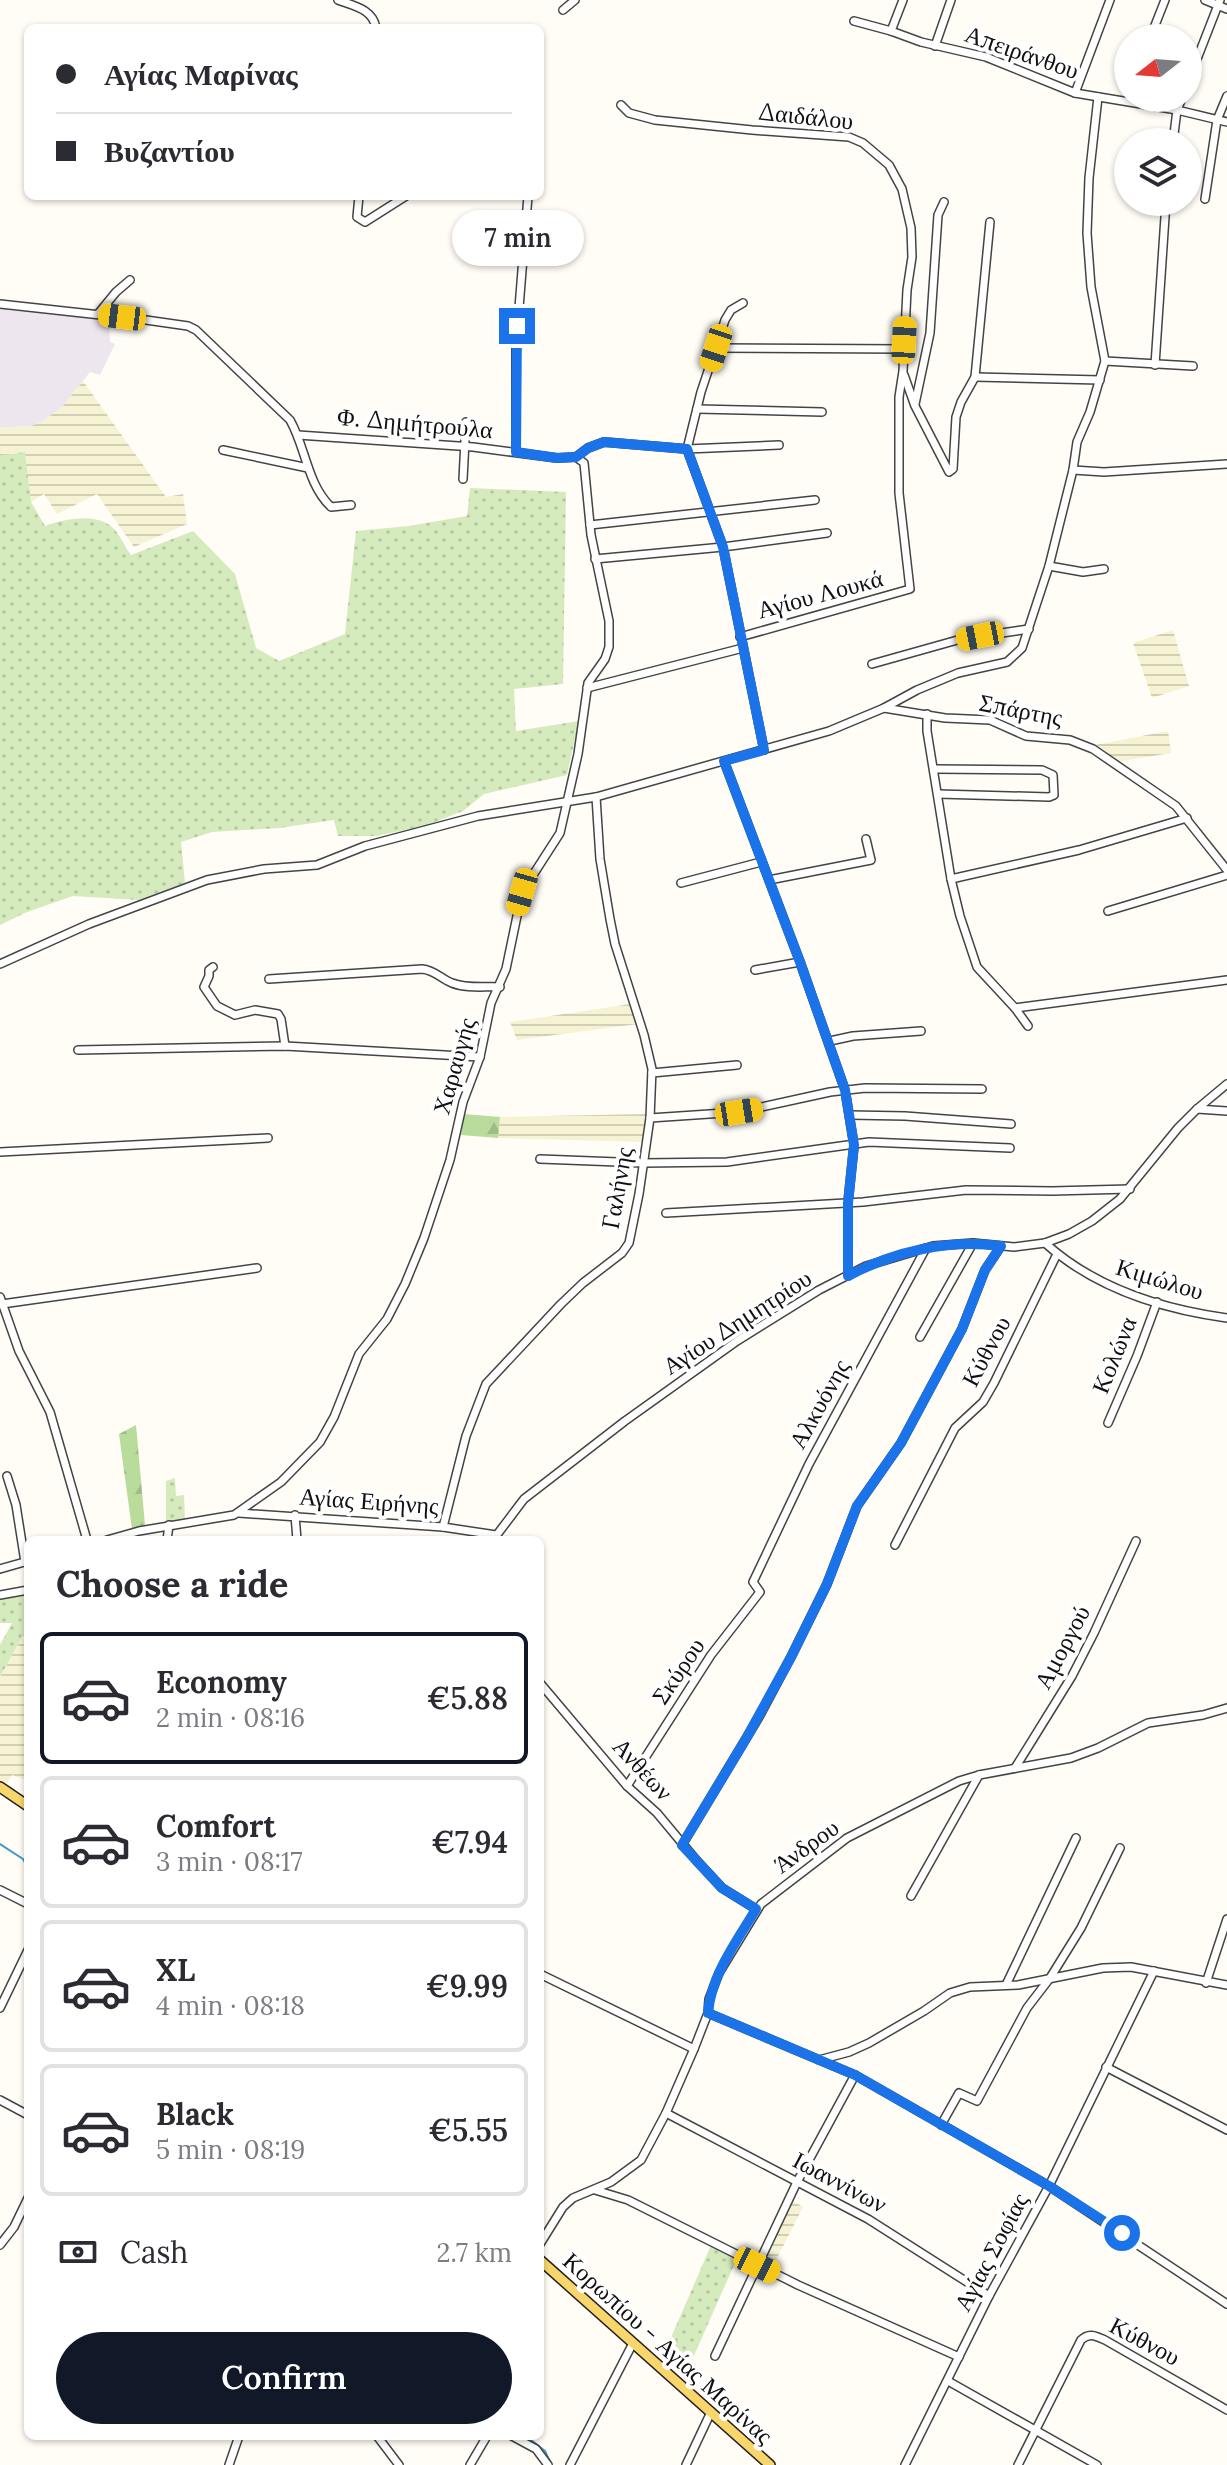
<!DOCTYPE html>
<meta charset="utf-8">
<style>
body{margin:0;font-family:Lora,serif;background:#f2f2f3;color:#2b2b33;height:100vh;display:flex;flex-direction:column;font-size:30px;white-space:nowrap}
*{box-sizing:border-box;margin:0}
p{font-size:26px;color:#7c7c81}
.icon{flex:none;width:44px;height:44px;fill:none;stroke:currentColor;stroke-width:2;stroke-linecap:round;stroke-linejoin:round}
.map{position:relative;flex:1;overflow:hidden}
.side{position:absolute;left:24px;top:1536px;width:520px;height:904px;display:flex;flex-direction:column;background:#fff;border-radius:12px;box-shadow:0 2px 6px #0004}
.side>*{flex:none}
.banner{position:absolute;left:24px;top:24px;width:520px;height:176px;border-radius:12px;box-shadow:0 2px 6px #0004;display:grid;align-content:center;height:176px;padding:0 32px;background:#fff}
.needle{width:52px;rotate:253deg}
.fabs{position:absolute;left:1114px;top:24px;display:grid;gap:16px}
.fabs a{display:grid;place-items:center;width:88px;height:88px;border-radius:50%;background:#fff;box-shadow:0 2px 6px #0004;font-size:40px}
.end{position:absolute;width:36px;height:36px;margin:-18px;border:10px solid #1a73e8;background:#fff;box-shadow:0 0 0 4px #fff}
.from{border-radius:50%}
.bubble{position:absolute;height:56px;border-radius:28px;background:#fff;box-shadow:0 2px 6px #0004;font-size:26px;font-weight:600;line-height:56px;text-align:center}
.car{position:absolute;width:24px;height:48px;margin:-24px -12px;border-radius:10px;box-shadow:0 0 6px 2px #0007;background:linear-gradient(#f5c518 24%,#345 0 40%,#f5c518 0 76%,#345 0 86%,#f5c518 0)}
.banner b{display:flex;align-items:center;gap:28px;height:76px;font-size:30px}
.banner b+b{border-top:2px solid #e1e1e2}
.banner i{width:20px;height:20px;background:#2b2b33}
ul{padding:0;list-style:none}
li{display:flex;align-items:center;gap:24px;height:132px;margin:0 16px 12px;padding:0 16px;border:4px solid #e1e1e2;border-radius:12px}
li div{flex:1}
li b{display:block;font-size:30px}
li em{font-style:normal;font-weight:600}
li.active{border-color:#111827}
li>.icon{width:72px;height:72px;stroke-width:1.5}
h2{padding:0 32px;font-size:36px;line-height:96px}
.pay{display:flex;align-items:center;gap:20px;height:88px;padding:0 32px;font-size:30px}
.pay p{margin-inline-start:auto}
.button{display:flex;gap:16px;margin-top:auto;padding:16px 32px}
.button a{flex:1;height:92px;border-radius:48px;background:#111827;color:#fff;font-size:32px;font-weight:600;line-height:92px;text-align:center}
.map>svg:first-child{display:block}
.industrial{fill:#eee6ef}
.farmland{fill:url(#farmland-rules)}
.grass{fill:url(#grass-dots)}
.forest{fill:url(#forest-firs)}
.lines{fill:none;stroke-linecap:round;stroke-linejoin:round}
.stream{stroke:#3f96cf;stroke-width:2}
.minor-casing{stroke:#444;stroke-width:10}
.major-casing{stroke:#222;stroke-width:12}
.minor{stroke:#fff;stroke-width:7}
.major{stroke:#f9d66b;stroke-width:9}
.route{stroke:#1a73e8;stroke-width:10}
.labels{text-anchor:middle;dominant-baseline:central;stroke-width:8;stroke-linejoin:round;paint-order:stroke}
.street-label{font-size:24px;fill:#111;stroke:#fff}
</style>
<div class="map">
<svg width="1227" height="2465" viewBox="0 0 1227 2465">
<defs>
<pattern id="farmland-rules" width="6" height="5" patternUnits="userSpaceOnUse" patternTransform="scale(2)"><rect width="6" height="5" fill="#f6f3d4"/><path d="M0 2.5h6" fill="none" stroke="#d2cfb5"/></pattern>
<pattern id="grass-dots" width="8" height="8" patternUnits="userSpaceOnUse" patternTransform="scale(2)"><rect width="8" height="8" fill="#d5ebbd"/><path d="M2 2h.1M6 6h.1" fill="none" stroke="#b6c8a1" stroke-width="1.8" stroke-linecap="round"/></pattern>
<pattern id="forest-firs" width="22" height="20" patternUnits="userSpaceOnUse" patternTransform="scale(2)"><rect width="22" height="20" fill="#b9dc9c"/><path d="M5 1l3.5 6h-7zM16 11l3.5 6h-7z" fill="#9ebc85"/></pattern>
</defs>
<rect width="100%" height="100%" fill="#fffdf5"/>
<!-- industrial -->
<polygon class="industrial" points="0,308 109,317 110,342 115,344 100,375 90,372 62,407 40,423 30,426 0,428"/>
<!-- farmland -->
<g class="farmland">
<polygon points="83,381 166,497 183,494 187,524 134,547 97,494 57,514 44,494 31,502 24,453 0,456 0,428 30,426 40,423 62,407"/>
<polygon points="1173,630 1189,686 1152,698 1133,643"/>
<polygon points="1168,731 1171,753 1116,762 1095,745"/>
<polygon points="631,1004 638,1024 517,1040 510,1022"/>
<polygon points="646,1114 643,1142 498,1138 500,1117"/>
<polygon points="28,1626 28,1781 12,1775 7,1784 0,1781 0,1677"/>
<polygon points="791,2200 803,2207 773,2266 760,2260"/>
</g>
<!-- grass -->
<g class="grass">
<path d="M25 452 31 502 45 526C63 519 97 512 113 528 120 535 125 547 131 555L193 531 235 574 256 648 279 661 345 634 356 531 409 526 467 516 470 488 566 492 563 684 514 689 516 731 579 721 567 775 484 794 463 811 427 825 377 836H338L334 820 279 828 212 832 181 842 185 883 138 900 73 896 27 912 0 925V456Z"/>
<polygon points="175,1478 176,1496 184,1495 185,1520 166,1521 166,1481"/>
<polygon points="28,1592 28,1626 0,1677 0,1645 12,1623 0,1623 0,1596"/>
<polygon points="712,2243 738,2256 685,2376 663,2356"/>
</g>
<!-- forest -->
<g class="forest">
<polygon points="464,1114 500,1117 498,1138 461,1135"/>
<polygon points="136,1425 145,1525 132,1529 119,1434"/>
</g>
<g class="lines">
<!-- stream -->
<g class="stream">
<polyline points="0,1844 23,1859 28,1868"/>
<polyline points="526,2436 545,2451 551,2464"/>
</g>
<defs>
<g id="minor">
<path d="M338 0C354 6 373 9 376 28"/>
<polyline points="1205,0 1227,9"/>
<polyline points="563,10 575,0"/>
<polyline points="854,21 891,31 921,42 986,57 1075,93 1177,110 1227,122"/>
<polyline points="891,31 903,0"/>
<polyline points="1150,38 1165,0"/>
<polyline points="935,46 951,0"/>
<polyline points="1188,82 1220,0"/>
<polyline points="1075,93 1110,0"/>
<polyline points="621,105 629,113 655,120 752,130 849,137 863,143 889,165 902,189 911,228 912,257 907,290 903,371 899,397 899,493 910,589 740,637"/>
<polyline points="1173,142 1177,110 1182,98"/>
<polyline points="359,196 357,217 365,222 406,196"/>
<polyline points="1205,199 1217,120 1227,96"/>
<polyline points="743,303 731,310 725,320 701,392 687,449 723,547 764,750"/>
<path d="M0 304 146 320 188 326 196 330 290 420C306 448 307 484 331 507L351 505"/>
<polyline points="98,314 116,292 130,280"/>
<polyline points="716,348 904,349"/>
<polyline points="1105,361 1193,366"/>
<polyline points="1155,365 1166,202"/>
<polyline points="904,375 915,406 949,472 953,469 956,417 961,402 975,377 990,222"/>
<polyline points="975,377 1100,380"/>
<polyline points="915,404 930,333 938,215 944,202"/>
<polyline points="697,409 822,412"/>
<polyline points="298,435 473,447 557,458 576,457"/>
<polyline points="223,450 308,468"/>
<polyline points="516,452 516,345 528,196"/>
<polyline points="576,457 588,448 604,442 687,449 779,445"/>
<polyline points="1073,470 1104,472 1227,464"/>
<polyline points="463,479 466,422"/>
<polyline points="590,525 815,500"/>
<polyline points="595,559 723,547 827,533"/>
<polyline points="1049,566 1083,572 1104,569"/>
<polyline points="872,664 961,639 1029,629"/>
<polyline points="587,688 743,648"/>
<polyline points="884,708 917,690 958,673 1007,662 1022,648 1049,566 1073,470 1077,442 1090,412 1105,361 1091,287 1087,233 1089,178 1098,97"/>
<polyline points="927,714 927,731 951,879 960,916 977,967 1015,1008 1028,1026"/>
<polyline points="724,761 800,962 845,1090 854,1145 848,1203 848,1276"/>
<polyline points="935,769 1042,770 1053,775 1054,795 1049,797 938,794"/>
<polyline points="951,879 1079,850 1187,818"/>
<polyline points="769,880 871,860 866,839"/>
<polyline points="681,883 761,862"/>
<polyline points="1108,911 1227,875"/>
<polyline points="0,964 89,924 207,880 264,869 317,865 365,846 478,816 596,797 829,731 884,708 945,718 990,720 1026,736 1070,740 1093,749 1176,806 1227,870"/>
<polyline points="213,967 209,970 209,976 204,987 217,1006 235,1015 255,1010 278,1014 281,1019 285,1046"/>
<polyline points="755,970 800,962"/>
<path d="M269 979 422 969C435 970 441 979 452 983 467 989 485 986 500 987"/>
<polyline points="1015,1008 1227,980"/>
<polyline points="830,1041 853,1036 921,1031"/>
<polyline points="78,1050 285,1046 480,1057"/>
<polyline points="652,1073 737,1065"/>
<polyline points="1197,1109 1227,1111"/>
<polyline points="850,1115 905,1116 1011,1124"/>
<polyline points="650,1118 739,1112 830,1092 865,1088 982,1089"/>
<polyline points="0,1152 268,1138"/>
<polyline points="540,1159 644,1163 727,1162 869,1142 1010,1148"/>
<polyline points="666,1213 863,1202 966,1190 1052,1191 1130,1189"/>
<path d="M1045 1243C1095 1288 1161 1309 1227 1318"/>
<polyline points="0,1297 19,1351 50,1412 87,1540"/>
<polyline points="2,1304 257,1268"/>
<polyline points="920,1337 973,1243"/>
<polyline points="1108,1423 1137,1356 1157,1302"/>
<polyline points="7,1476 16,1505 25,1562"/>
<polyline points="239,1513 443,1527 496,1535"/>
<polyline points="295,1515 297,1540"/>
<polyline points="443,1527 466,1436 486,1384 561,1304 583,1283 622,1253 629,1243 639,1194 650,1118 652,1069 644,1035 615,944 610,919 600,859 596,797"/>
<polyline points="107,1540 139,1531 234,1515 281,1482 320,1442 334,1417 359,1354 387,1319 405,1284 424,1238 450,1160 463,1102 480,1057 491,1003 506,969 522,892 560,833 578,754 588,683 605,659 609,647 609,621 591,535 584,463 576,457"/>
<polyline points="167,1540 169,1525"/>
<polyline points="493,1540 524,1499 625,1421 737,1341 819,1290 866,1266 933,1246 973,1243 1014,1247 1045,1243 1069,1234 1092,1221 1120,1199 1178,1128 1197,1109 1227,1084"/>
<polyline points="895,1545 955,1428 983,1402 994,1383 1057,1254"/>
<polyline points="0,1569 28,1561"/>
<polyline points="0,1595 28,1590"/>
<polyline points="540,1683 627,1786 657,1813 697,1861 722,1888 756,1909"/>
<polyline points="1015,1768 1072,1676 1094,1633 1136,1541"/>
<polyline points="627,1786 711,1655 760,1592 753,1582 809,1464 926,1248"/>
<polyline points="682,1845 759,1717 791,1657 827,1584 857,1506 901,1443 962,1329 985,1270 1001,1246"/>
<polyline points="0,1890 28,1904"/>
<polyline points="911,1896 979,1775"/>
<polyline points="540,1974 694,2049"/>
<polyline points="1206,1983 1227,1919"/>
<polyline points="1006,1985 1076,1838"/>
<polyline points="0,2008 28,1950"/>
<polyline points="708,2013 855,2075 1049,2186 1227,2304"/>
<polyline points="819,2060 849,2052 869,2043 924,2011 950,1993 970,1987 1018,1985 1103,1968 1131,1967 1227,1985"/>
<polyline points="1106,2067 1227,2130"/>
<polyline points="0,2100 28,2115"/>
<polyline points="666,2113 868,2219 989,2296"/>
<polyline points="941,2125 959,2093 977,2101 1027,2008 1050,1978 1081,1928 1120,1848"/>
<polyline points="595,2190 628,2200 798,2285 959,2357"/>
<polyline points="540,2244 563,2207 573,2198 611,2182 641,2160 666,2113 694,2049 708,2013 709,1999 719,1973 761,1904 847,1838 959,1781 979,1775 1071,1758 1098,1748 1148,1723 1203,1715 1227,1708"/>
<polyline points="0,2245 14,2227 28,2198"/>
<polyline points="715,2356 797,2182 855,2075"/>
<polyline points="948,2381 1097,2465"/>
<polyline points="377,2436 399,2465"/>
<polyline points="512,2436 536,2449 548,2465"/>
<polyline points="229,2465 239,2436"/>
<polyline points="470,2465 487,2436"/>
<polyline points="570,2465 633,2343"/>
<polyline points="686,2465 711,2412"/>
<polyline points="905,2465 989,2296 1049,2186 1154,1971"/>
<path d="M1018 2465 1081 2340C1089 2332 1096 2336 1105 2340L1227 2410"/>
</g>
<g id="major">
<polyline points="0,1787 28,1806"/>
<polyline points="540,2260 770,2465"/>
</g>
</defs>
<!-- minor casing -->
<use href="#minor" class="minor-casing"/>
<!-- major casing -->
<use href="#major" class="major-casing"/>
<!-- minor -->
<use href="#minor" class="minor"/>
<!-- major -->
<use href="#major" class="major"/>
</g>
<g class="lines">
<!-- route -->
<path class="route" d="M517 326 516 452 557 458 576 457 588 448 604 442 687 449 723 547 764 750 724 761 800 962 845 1090 854 1145 848 1203V1276C895 1251 949 1239 1001 1246L985 1270 962 1329 901 1443 857 1506 827 1584 791 1657 747 1737 682 1845 722 1888 756 1909C737 1941 711 1975 708 2013L855 2075 1049 2186 1122 2233"/>
</g>
<g class="labels">
<!-- street labels -->
<g class="street-label">
<text transform="translate(1022 52) rotate(19)">Απειράνθου</text>
<text transform="translate(806 116) rotate(6)">Δαιδάλου</text>
<text transform="translate(415 423) rotate(5)">Φ. Δημήτρουλα</text>
<text transform="translate(820 594) rotate(-15)">Αγίου Λουκά</text>
<text transform="translate(1021 710) rotate(11)">Σπάρτης</text>
<text transform="translate(454 1066) rotate(-74)">Χαραυγής</text>
<text transform="translate(617 1188) rotate(-80)">Γαλήνης</text>
<text transform="translate(1160 1279) rotate(17)">Κιμώλου</text>
<text transform="translate(737 1322) rotate(-33)">Αγίου Δημητρίου</text>
<text transform="translate(986 1351) rotate(-62)">Κύθνου</text>
<text transform="translate(1114 1355) rotate(-68)">Κολώνα</text>
<text transform="translate(819 1404) rotate(-61)">Αλκυόνης</text>
<text transform="translate(369 1501) rotate(4)">Αγίας Ειρήνης</text>
<text transform="translate(1062 1647) rotate(-62)">Αμοργού</text>
<text transform="translate(678 1671) rotate(-56)">Σκύρου</text>
<text transform="translate(643 1769) rotate(47)">Ανθέων</text>
<text transform="translate(806 1846) rotate(-36)">Άνδρου</text>
<text transform="translate(840 2182) rotate(28)">Ιωαννίνων</text>
<text transform="translate(991 2252) rotate(-62)">Αγίας Σοφίας</text>
<text transform="translate(1145 2341) rotate(28)">Κύθνου</text>
<text transform="translate(668 2348) rotate(42)">Κορωπίου - Αγίας Μαρίνας</text>
</g>
</g>
</svg>
<div class="fabs">
<a><svg class="needle" viewBox="-14 -14 28 28"><path d="M0-13l5 13h-10z" fill="#e53935"/><path d="M0 13l5-13h-10z" fill="#7c7c81"/></svg></a>
<a><svg class="icon" aria-label="layers" viewBox="0 0 24 24"><path d="M12 4l9 5-9 5-9-5zM3 14l9 5 9-5"/></svg></a>
</div>
<i class="end from" style="left:1122px;top:2233px"></i>
<i class="end" style="left:517px;top:326px"></i>
<div class="bubble" style="left:452px;top:210px;width:132px">7 min</div>
<i class="car" style="left:122px;top:317px;rotate:277deg"></i>
<i class="car" style="left:904px;top:340px;rotate:3deg"></i>
<i class="car" style="left:716px;top:348px;rotate:198deg"></i>
<i class="car" style="left:980px;top:636px;rotate:259deg"></i>
<i class="car" style="left:522px;top:892px;rotate:196deg"></i>
<i class="car" style="left:739px;top:1112px;rotate:81deg"></i>
<i class="car" style="left:757px;top:2265px;rotate:116deg"></i>
<div class="banner">
<b><i class="from"></i>Αγίας Μαρίνας</b>
<b><i></i>Βυζαντίου</b>
</div>
<section class="side">
<h2>Choose a ride</h2>
<ul>
<li class="active"><svg class="icon" aria-label="car" viewBox="0 0 24 24"><path d="M5 17H2v-5l4-1 3-4h7l3 4 3 1v5h-3M9 17h6M6 11h13"/><circle cx="7" cy="17" r="2"/><circle cx="17" cy="17" r="2"/></svg><div><b>Economy</b><p>2 min · 08:16</p></div><em>€5.88</em></li>
<li><svg class="icon" aria-label="car" viewBox="0 0 24 24"><path d="M5 17H2v-5l4-1 3-4h7l3 4 3 1v5h-3M9 17h6M6 11h13"/><circle cx="7" cy="17" r="2"/><circle cx="17" cy="17" r="2"/></svg><div><b>Comfort</b><p>3 min · 08:17</p></div><em>€7.94</em></li>
<li><svg class="icon" aria-label="car" viewBox="0 0 24 24"><path d="M5 17H2v-5l4-1 3-4h7l3 4 3 1v5h-3M9 17h6M6 11h13"/><circle cx="7" cy="17" r="2"/><circle cx="17" cy="17" r="2"/></svg><div><b>XL</b><p>4 min · 08:18</p></div><em>€9.99</em></li>
<li><svg class="icon" aria-label="car" viewBox="0 0 24 24"><path d="M5 17H2v-5l4-1 3-4h7l3 4 3 1v5h-3M9 17h6M6 11h13"/><circle cx="7" cy="17" r="2"/><circle cx="17" cy="17" r="2"/></svg><div><b>Black</b><p>5 min · 08:19</p></div><em>€5.55</em></li>
</ul>
<div class="pay"><svg class="icon" aria-label="cash" viewBox="0 0 24 24"><path d="M3 7h18v10H3z"/><circle cx="12" cy="12" r="2"/></svg>Cash<p>2.7 km</p></div>
<div class="button"><a>Confirm</a></div>
</section>
</div>
